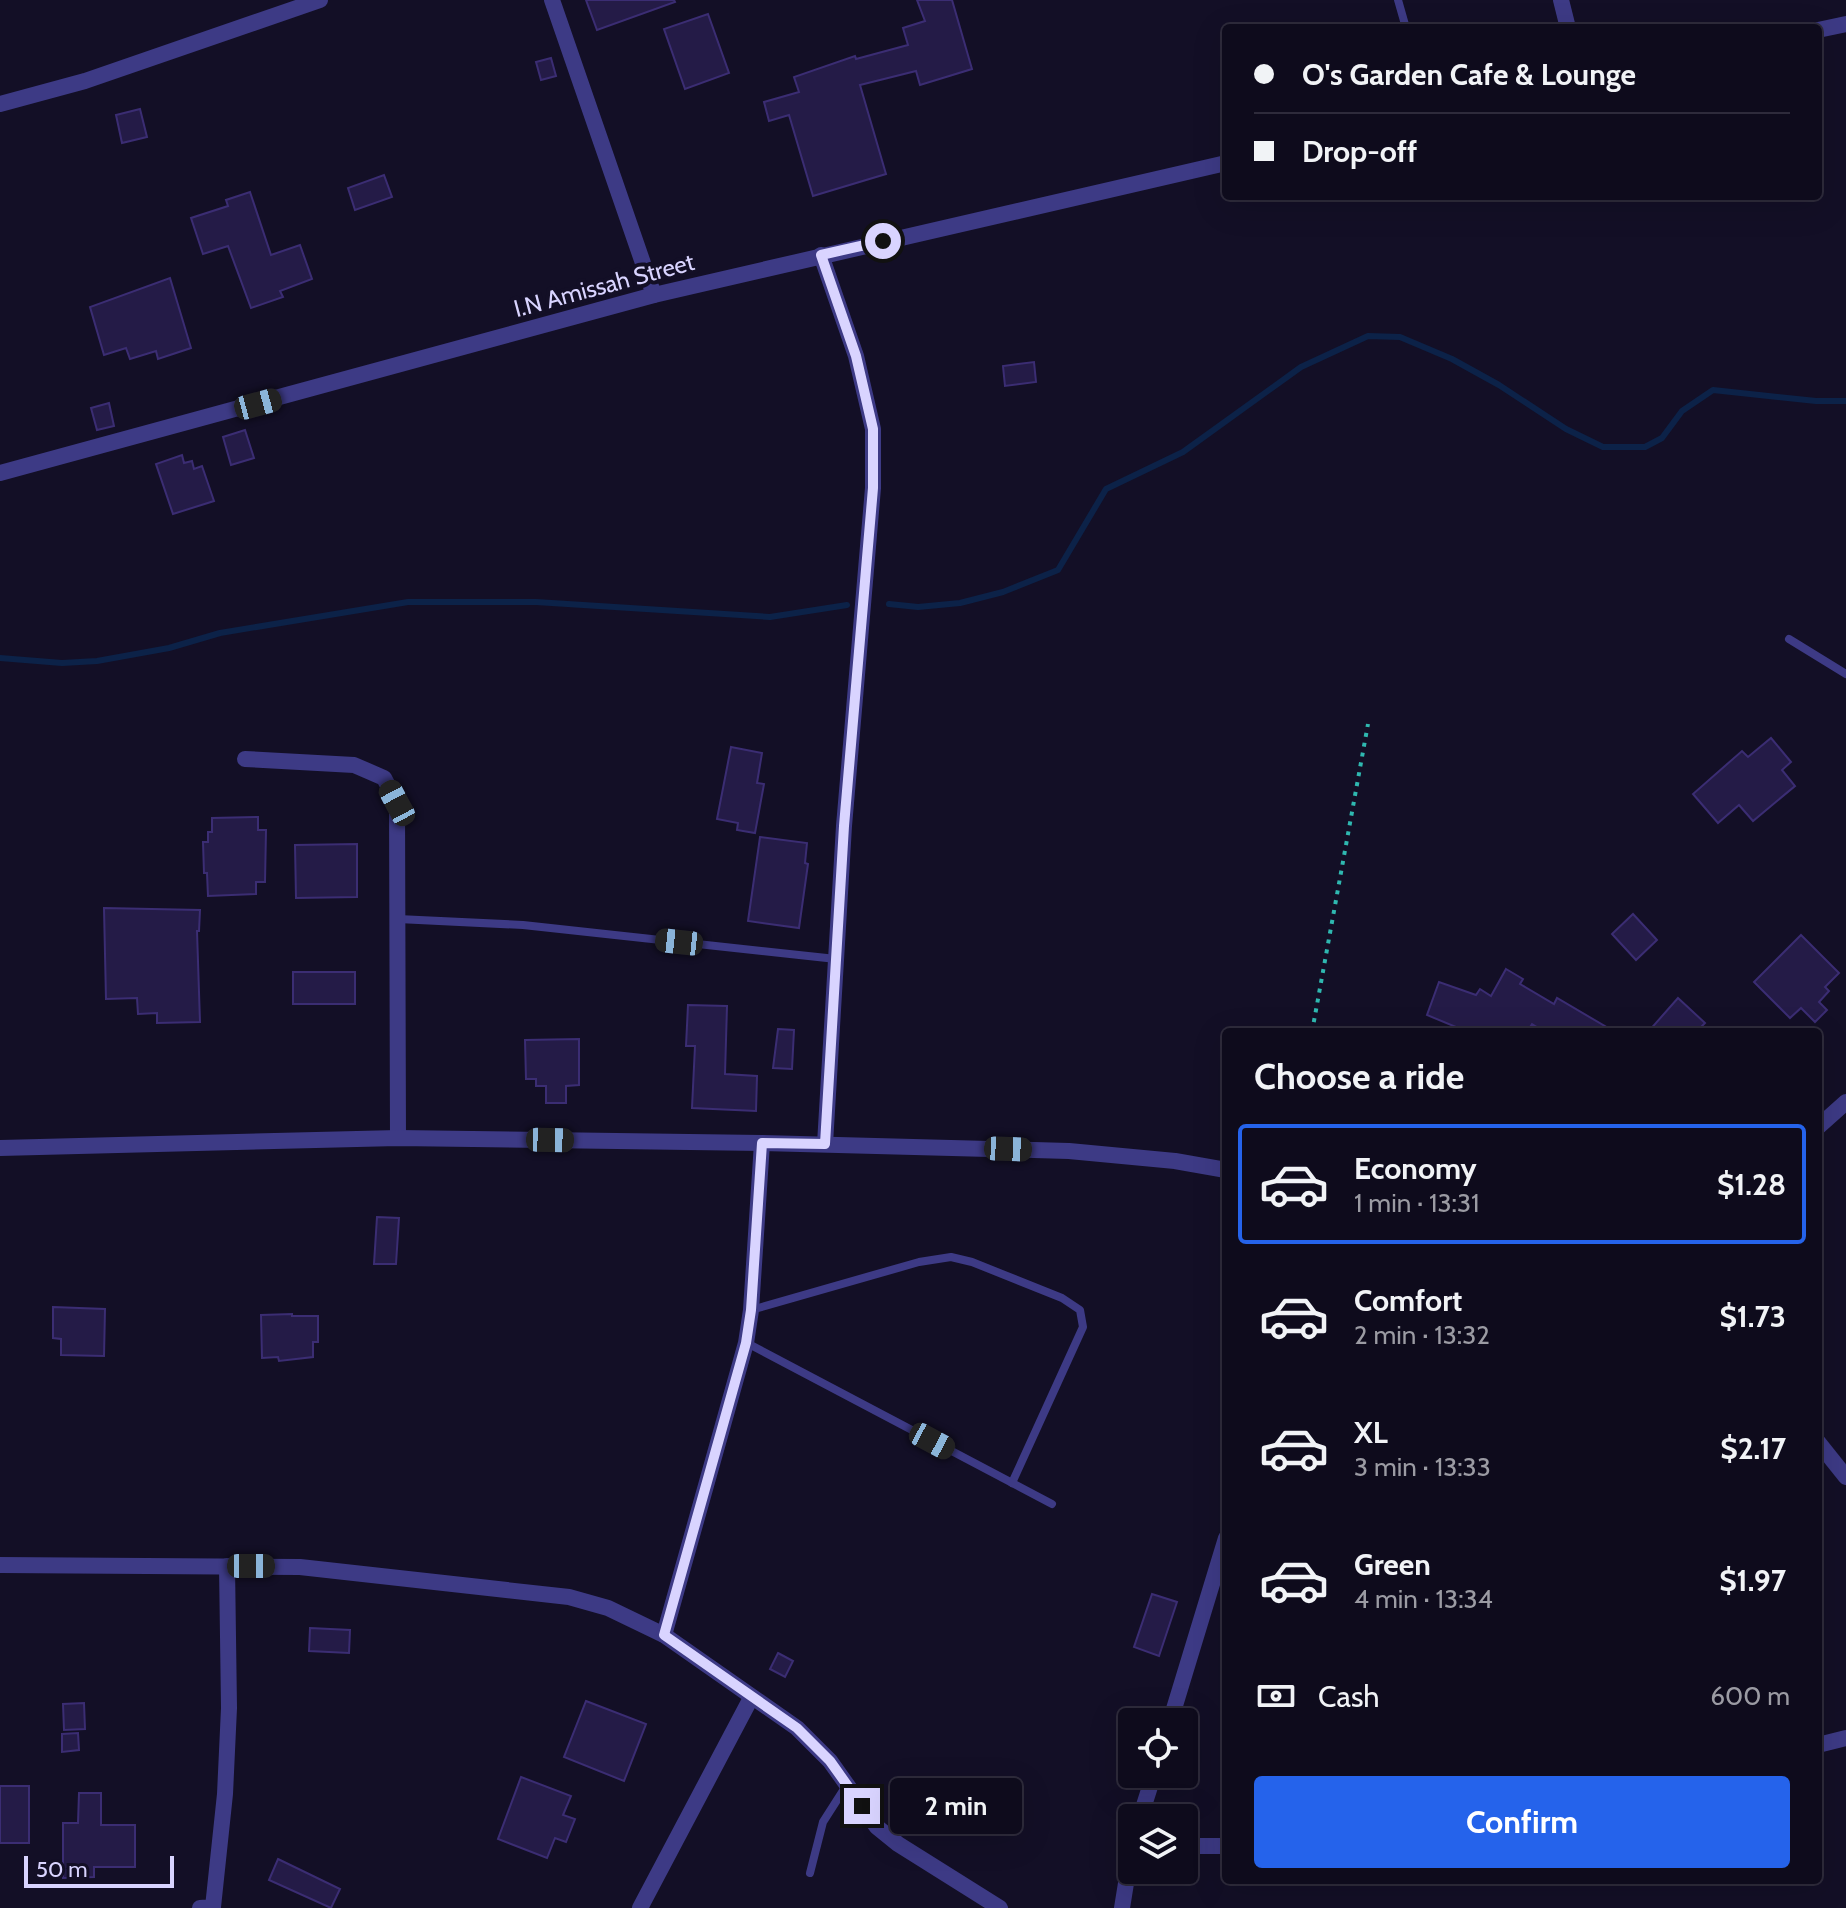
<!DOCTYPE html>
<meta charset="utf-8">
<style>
body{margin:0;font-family:Cabin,sans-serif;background:#171425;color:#f1f3f6;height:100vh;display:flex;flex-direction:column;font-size:30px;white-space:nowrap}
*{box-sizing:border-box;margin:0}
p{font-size:26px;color:#9b9ba3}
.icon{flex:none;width:44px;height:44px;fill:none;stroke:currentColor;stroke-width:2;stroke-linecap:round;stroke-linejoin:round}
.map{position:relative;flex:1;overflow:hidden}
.panel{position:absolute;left:1222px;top:1028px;width:600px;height:856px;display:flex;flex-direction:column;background:#0e0b1c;border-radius:8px;box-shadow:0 8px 32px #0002,0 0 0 2px #2e2b3b}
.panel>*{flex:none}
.hud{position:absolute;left:1222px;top:24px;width:600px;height:176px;border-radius:8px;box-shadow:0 8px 32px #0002,0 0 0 2px #2e2b3b;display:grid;align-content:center;height:176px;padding:0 32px;background:#0e0b1c}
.buttons{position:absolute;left:1118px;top:1708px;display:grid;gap:16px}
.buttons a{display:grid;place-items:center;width:80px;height:80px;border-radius:8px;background:#0e0b1c;box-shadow:0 8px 32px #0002,0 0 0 2px #2e2b3b;font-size:40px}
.scale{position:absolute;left:24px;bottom:20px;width:150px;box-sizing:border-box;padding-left:8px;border:4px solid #d9d4ff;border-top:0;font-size:22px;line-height:28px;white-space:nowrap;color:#d9d4ff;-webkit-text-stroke:6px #130f26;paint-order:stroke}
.end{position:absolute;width:36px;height:36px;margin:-18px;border:10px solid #d9d4ff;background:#111;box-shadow:0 0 0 4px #111}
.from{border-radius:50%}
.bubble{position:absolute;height:56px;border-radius:8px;background:#0e0b1c;box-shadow:0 8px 32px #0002,0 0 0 2px #2e2b3b;font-size:26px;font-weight:700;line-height:56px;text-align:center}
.car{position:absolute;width:24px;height:48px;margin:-24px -12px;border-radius:10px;box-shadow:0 0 6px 2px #0007;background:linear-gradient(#222 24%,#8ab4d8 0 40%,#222 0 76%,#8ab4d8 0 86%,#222 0)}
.hud b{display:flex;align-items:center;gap:28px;height:76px;font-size:30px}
.hud b+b{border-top:2px solid #2e2b3b}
.hud i{width:20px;height:20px;background:#f1f3f6}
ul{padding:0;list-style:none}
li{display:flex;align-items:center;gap:24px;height:120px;margin:0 16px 12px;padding:0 16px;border:4px solid transparent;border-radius:8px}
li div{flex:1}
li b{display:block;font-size:30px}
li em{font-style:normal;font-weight:700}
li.on{border-color:#2563eb}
li>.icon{width:72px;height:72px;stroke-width:1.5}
h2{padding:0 32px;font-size:36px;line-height:96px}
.pay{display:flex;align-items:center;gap:20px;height:88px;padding:0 32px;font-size:30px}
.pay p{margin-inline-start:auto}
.primary-button{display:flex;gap:16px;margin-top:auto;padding:16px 32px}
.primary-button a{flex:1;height:92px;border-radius:8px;background:#2563eb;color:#fff;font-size:32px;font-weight:700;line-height:92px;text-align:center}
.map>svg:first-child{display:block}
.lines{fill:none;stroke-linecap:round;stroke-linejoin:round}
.stream{stroke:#0c2248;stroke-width:6}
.building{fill:#241b47;stroke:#3b2d73;stroke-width:2}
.path{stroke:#2fb8b0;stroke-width:4;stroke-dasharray:4 6;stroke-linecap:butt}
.service{stroke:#3d3a85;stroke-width:8}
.minor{stroke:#3d3a85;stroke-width:16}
.route{stroke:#d9d4ff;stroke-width:10}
.labels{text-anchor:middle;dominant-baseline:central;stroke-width:8;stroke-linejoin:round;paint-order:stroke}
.street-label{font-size:24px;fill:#d9d4ff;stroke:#130f26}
</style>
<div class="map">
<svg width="1846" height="1908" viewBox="0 0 1846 1908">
<rect width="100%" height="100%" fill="#130f26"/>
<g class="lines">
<!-- stream -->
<g class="stream">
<polyline points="889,604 918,607 960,603 1003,592 1058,570 1106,489 1183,452 1301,367 1368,336 1400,337 1452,359 1499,385 1566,429 1603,447 1645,447 1662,438 1682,411 1713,390 1816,401 1846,401"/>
<polyline points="0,658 62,663 97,661 169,648 220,633 408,602 536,602 770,617 847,605"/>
</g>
</g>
<!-- building -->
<g class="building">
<polygon points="586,0 674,0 675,2 597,30"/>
<polygon points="917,0 952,0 972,69 920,85 916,71 860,85 886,174 813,196 789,115 769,121 764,102 799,92 794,77 855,56 856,59 908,45 903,28 925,21"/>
<polygon points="708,14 729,73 685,89 664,29"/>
<polygon points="551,58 556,76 541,80 536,62"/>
<polygon points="140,109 147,137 122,143 116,115"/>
<polygon points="384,175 392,197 355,210 348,188"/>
<polygon points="250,192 271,255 300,245 312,279 280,291 283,297 251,308 228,246 203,254 191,218 228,206 226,200"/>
<polygon points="170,278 191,348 158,359 156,351 130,359 126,348 104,355 90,307"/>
<polygon points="1034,362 1036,382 1005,386 1003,366"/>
<polygon points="109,403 114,426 97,430 91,408"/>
<polygon points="245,430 254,458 231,465 223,437"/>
<polygon points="182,455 184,463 192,461 194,469 202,466 214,501 173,514 156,464"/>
<polygon points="1771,738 1791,762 1782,770 1795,786 1753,821 1739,805 1718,823 1693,794 1742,751 1748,757"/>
<polygon points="731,747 762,753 757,783 764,784 755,833 737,830 738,823 717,819"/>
<polygon points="258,817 258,830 266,830 265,882 256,882 256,894 208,896 207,873 204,873 203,842 208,842 208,832 212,832 212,818"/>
<polygon points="760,837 807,843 805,863 808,864 799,928 748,921"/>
<polygon points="357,844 357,897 296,898 295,845"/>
<polygon points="104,908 200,910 199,931 197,931 200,1022 157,1023 157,1013 138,1014 137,998 106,999"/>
<polygon points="1633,914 1657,940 1636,960 1612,934"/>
<polygon points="1801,935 1839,973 1825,987 1829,991 1819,1002 1827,1010 1815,1022 1801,1008 1790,1018 1754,982"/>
<polygon points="1506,969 1523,979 1520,984 1554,1004 1557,998 1615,1032 1545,1032 1532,1024 1527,1032 1468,1032 1427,1015 1439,982 1476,995 1480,989 1491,996"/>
<rect x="293" y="972" width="62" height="32"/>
<polygon points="1678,998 1705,1023 1696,1032 1648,1032"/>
<polygon points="688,1005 727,1006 725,1074 757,1076 756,1111 692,1108 695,1046 686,1046"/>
<polygon points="778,1029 794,1030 792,1069 773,1068"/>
<polygon points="579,1039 579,1085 566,1086 566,1103 546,1103 546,1086 536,1086 536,1079 526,1079 525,1040"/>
<polygon points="377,1217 399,1218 396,1264 374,1264"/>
<polygon points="53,1307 105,1309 104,1356 61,1355 61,1339 53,1338"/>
<polygon points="292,1314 292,1316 318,1316 318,1342 313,1342 313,1357 279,1361 278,1357 262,1358 261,1315"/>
<polygon points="1152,1594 1177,1602 1159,1656 1134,1647"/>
<polygon points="310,1628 350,1630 349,1653 309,1651"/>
<polygon points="778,1653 793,1661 785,1677 770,1669"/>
<polygon points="586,1701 646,1724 624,1781 564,1757"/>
<polygon points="84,1703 85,1729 64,1730 63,1704"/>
<polygon points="78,1733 79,1750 62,1752 62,1734"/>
<polygon points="521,1777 571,1796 563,1815 575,1819 566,1842 555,1838 547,1858 498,1839"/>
<rect x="0" y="1786" width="29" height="57"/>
<polygon points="79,1793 101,1793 101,1825 135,1825 135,1867 94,1867 94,1877 63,1878 63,1823 78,1823"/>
<polygon points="278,1859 340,1889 331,1908 269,1880"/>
</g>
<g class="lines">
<!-- path -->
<polyline class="path" points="1312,1032 1368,724"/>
<!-- service -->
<g class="service">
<polyline points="1398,0 1406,28"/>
<polyline points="1789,639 1846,674"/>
<polyline points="398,919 523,925 836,959"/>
<polyline points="751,1310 919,1262 951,1257 972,1262 1062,1298 1080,1310 1083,1327 1012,1483"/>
<polyline points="747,1343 1052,1504"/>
<polyline points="810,1873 823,1822 846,1786"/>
</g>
<!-- minor -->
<g class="minor">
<polyline points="552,0 654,295"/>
<polyline points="1561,0 1568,28"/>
<polyline points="1818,30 1846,24"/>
<polyline points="0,104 85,81 320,0"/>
<polyline points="821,255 856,356 873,429 873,488 844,826 825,1144"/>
<polyline points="0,473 654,295 1226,163"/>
<polyline points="245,759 354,765 384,778 397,803 398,1138"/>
<polyline points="1818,1127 1846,1102"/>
<polyline points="0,1148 398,1138 762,1143 1069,1151 1175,1161 1226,1170"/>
<polyline points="1818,1442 1846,1477"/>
<polyline points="0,1565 300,1567 569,1597 608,1608 664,1635 797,1728 830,1761 877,1827 898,1844 1000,1908"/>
<polyline points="664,1635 746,1343 751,1310 762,1143"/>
<polyline points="1170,1722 1226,1538"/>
<polyline points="1818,1745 1846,1738"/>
<polyline points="1140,1818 1154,1774"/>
<polyline points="1184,1846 1226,1846"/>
<polyline points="200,1908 213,1907 225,1794 229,1708 227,1566"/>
<polyline points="640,1908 751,1698"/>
<polyline points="1122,1908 1132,1846"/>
</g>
</g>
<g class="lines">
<!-- route -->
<polyline class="route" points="862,1806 830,1761 797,1728 664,1635 746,1343 751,1310 762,1143 825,1144 844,826 873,488 873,429 856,356 821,255 883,241"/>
</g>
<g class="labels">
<!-- street labels -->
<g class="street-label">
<text transform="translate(604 285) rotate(-15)">I.N Amissah Street</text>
</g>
</g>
</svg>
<div class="buttons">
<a><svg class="icon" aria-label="locate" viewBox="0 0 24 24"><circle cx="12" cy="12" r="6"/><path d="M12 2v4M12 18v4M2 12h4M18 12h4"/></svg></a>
<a><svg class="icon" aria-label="layers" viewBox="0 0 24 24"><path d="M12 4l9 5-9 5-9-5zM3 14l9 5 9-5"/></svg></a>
</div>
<div class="scale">50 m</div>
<i class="end from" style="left:883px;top:241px"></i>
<i class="end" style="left:862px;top:1806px"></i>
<div class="bubble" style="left:890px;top:1778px;width:132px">2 min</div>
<i class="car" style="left:258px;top:404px;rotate:75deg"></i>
<i class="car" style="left:397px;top:803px;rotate:332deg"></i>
<i class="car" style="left:679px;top:942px;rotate:276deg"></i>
<i class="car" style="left:550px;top:1140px;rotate:91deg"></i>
<i class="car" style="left:1008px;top:1149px;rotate:92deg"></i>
<i class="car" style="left:932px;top:1441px;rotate:118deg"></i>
<i class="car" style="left:251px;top:1566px;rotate:90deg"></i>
<div class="hud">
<b><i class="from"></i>O's Garden Cafe &amp; Lounge</b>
<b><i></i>Drop-off</b>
</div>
<section class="panel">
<h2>Choose a ride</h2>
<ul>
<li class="on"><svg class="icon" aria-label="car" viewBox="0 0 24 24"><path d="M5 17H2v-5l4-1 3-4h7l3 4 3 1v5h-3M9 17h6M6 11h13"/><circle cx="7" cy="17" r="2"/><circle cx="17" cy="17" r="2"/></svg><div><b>Economy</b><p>1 min · 13:31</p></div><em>$1.28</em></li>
<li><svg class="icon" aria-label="car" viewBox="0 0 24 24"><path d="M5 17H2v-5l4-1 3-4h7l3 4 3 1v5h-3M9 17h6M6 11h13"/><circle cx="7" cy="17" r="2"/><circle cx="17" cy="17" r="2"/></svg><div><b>Comfort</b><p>2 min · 13:32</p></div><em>$1.73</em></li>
<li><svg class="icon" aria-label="car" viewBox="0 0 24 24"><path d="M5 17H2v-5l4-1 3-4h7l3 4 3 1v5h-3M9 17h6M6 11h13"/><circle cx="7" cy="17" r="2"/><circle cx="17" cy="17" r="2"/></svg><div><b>XL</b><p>3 min · 13:33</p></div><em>$2.17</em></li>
<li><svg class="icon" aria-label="car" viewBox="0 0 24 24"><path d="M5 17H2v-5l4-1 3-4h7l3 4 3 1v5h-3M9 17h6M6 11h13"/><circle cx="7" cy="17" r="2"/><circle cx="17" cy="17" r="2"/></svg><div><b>Green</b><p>4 min · 13:34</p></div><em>$1.97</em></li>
</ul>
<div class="pay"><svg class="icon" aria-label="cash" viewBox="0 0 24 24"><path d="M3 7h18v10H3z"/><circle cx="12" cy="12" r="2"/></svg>Cash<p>600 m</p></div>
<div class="primary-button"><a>Confirm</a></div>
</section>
</div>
